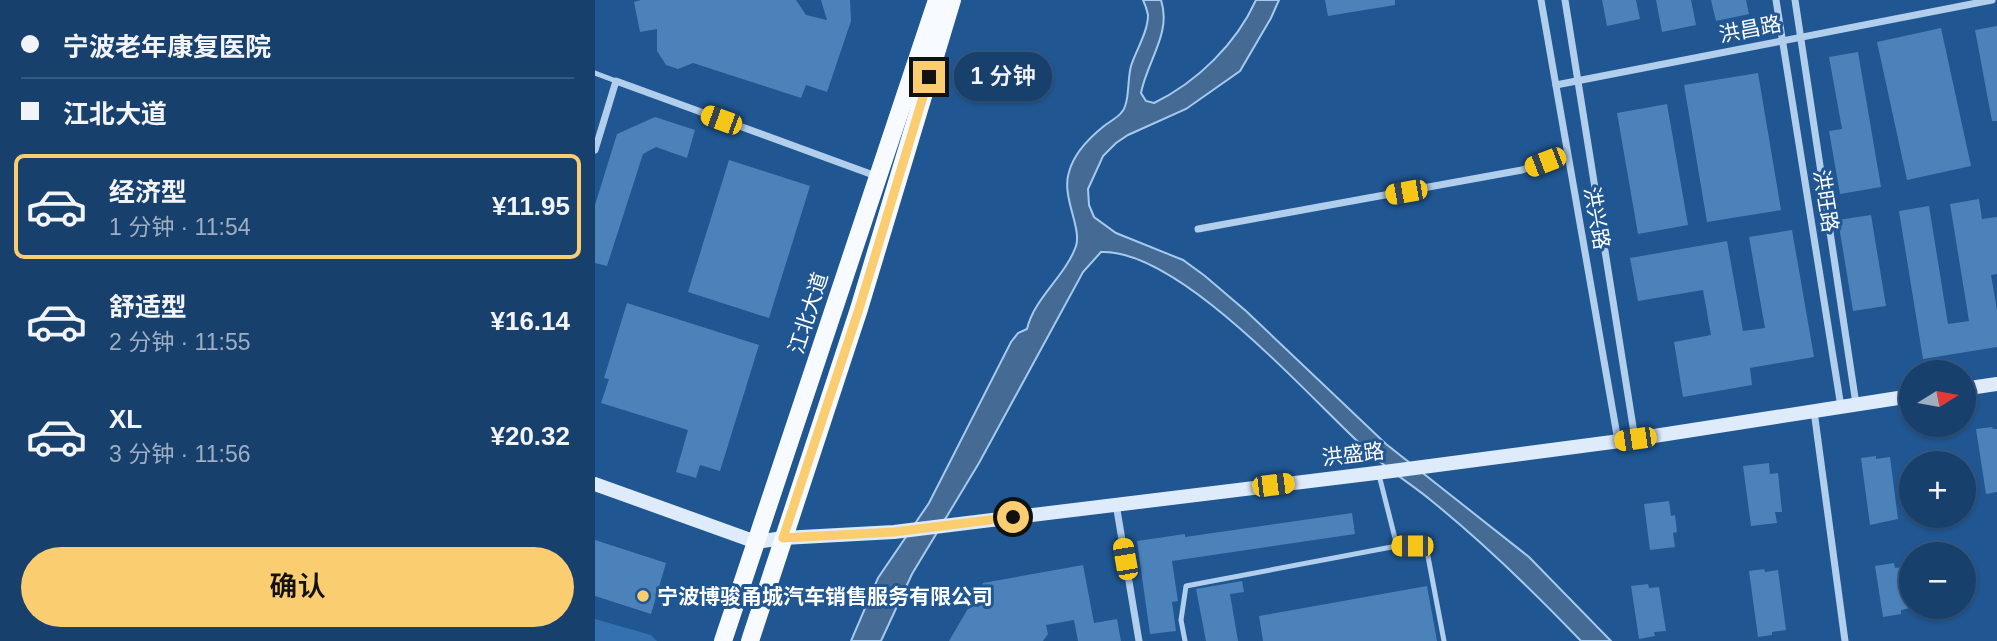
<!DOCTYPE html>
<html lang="zh">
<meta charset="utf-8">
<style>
body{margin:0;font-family:Arial,"Noto Sans SC",sans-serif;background:#214772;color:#f1f3f6;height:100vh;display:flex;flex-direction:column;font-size:26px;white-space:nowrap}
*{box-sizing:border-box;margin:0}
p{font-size:23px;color:#9fafc2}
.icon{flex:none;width:38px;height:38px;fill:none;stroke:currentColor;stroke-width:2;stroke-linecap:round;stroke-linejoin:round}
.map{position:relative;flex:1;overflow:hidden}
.details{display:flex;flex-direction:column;background:#18406d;width:595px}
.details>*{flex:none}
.top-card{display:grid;align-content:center;height:154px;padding:0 21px;background:#18406d}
.needle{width:46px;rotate:79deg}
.fabs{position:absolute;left:1304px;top:360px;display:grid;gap:14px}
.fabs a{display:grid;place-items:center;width:77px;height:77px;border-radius:50%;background:#18406d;box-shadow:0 2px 5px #0004,0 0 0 2px #365980;font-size:35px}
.end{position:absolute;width:32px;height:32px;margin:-16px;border:9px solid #fbcd71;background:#111;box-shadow:0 0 0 4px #111}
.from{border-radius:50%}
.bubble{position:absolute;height:49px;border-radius:24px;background:#18406d;box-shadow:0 2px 5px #0004,0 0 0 2px #365980;font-size:23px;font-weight:600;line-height:49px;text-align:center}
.car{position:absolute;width:21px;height:42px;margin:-21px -10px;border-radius:9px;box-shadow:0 0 5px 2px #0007;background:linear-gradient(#f5c518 24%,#345 0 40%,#f5c518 0 76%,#345 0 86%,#f5c518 0)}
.top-card b{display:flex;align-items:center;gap:24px;height:66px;font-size:26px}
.top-card b+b{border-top:2px solid #365980}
.top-card i{width:18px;height:18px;background:#f1f3f6}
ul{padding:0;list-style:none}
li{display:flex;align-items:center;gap:21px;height:105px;margin:0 14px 10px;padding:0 7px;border:4px solid transparent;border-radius:10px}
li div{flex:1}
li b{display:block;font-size:26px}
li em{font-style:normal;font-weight:600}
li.current{border-color:#fbcd71}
li>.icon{width:63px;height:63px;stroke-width:1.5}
.button{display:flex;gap:14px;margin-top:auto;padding:14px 21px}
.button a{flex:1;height:80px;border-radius:42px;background:#fbcd71;color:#111;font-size:28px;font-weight:600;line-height:80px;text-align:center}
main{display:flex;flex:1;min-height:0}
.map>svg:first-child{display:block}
.green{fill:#3371af}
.water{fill:#456b95;stroke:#a4caef;stroke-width:2}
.building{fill:#4c82ba}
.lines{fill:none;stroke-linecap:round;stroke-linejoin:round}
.lane{stroke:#b1cfed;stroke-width:5}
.street{stroke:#b1cfed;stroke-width:7}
.secondary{stroke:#ddebfa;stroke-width:14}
.primary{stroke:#f7fbff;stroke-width:18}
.route{stroke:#fbcd71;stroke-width:9}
.poi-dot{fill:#fbcd71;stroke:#205691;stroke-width:2.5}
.labels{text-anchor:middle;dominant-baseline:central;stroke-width:6;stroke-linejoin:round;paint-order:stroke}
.street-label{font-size:21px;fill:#fff;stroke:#205691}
.poi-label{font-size:21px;font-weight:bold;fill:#fff;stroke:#205691;text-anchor:start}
</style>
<main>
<section class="details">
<div class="top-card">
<b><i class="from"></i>宁波老年康复医院</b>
<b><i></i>江北大道</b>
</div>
<ul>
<li class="current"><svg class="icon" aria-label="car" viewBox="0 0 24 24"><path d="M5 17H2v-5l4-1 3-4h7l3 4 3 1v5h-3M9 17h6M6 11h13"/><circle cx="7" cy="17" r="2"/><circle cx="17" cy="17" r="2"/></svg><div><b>经济型</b><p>1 分钟 · 11:54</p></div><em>¥11.95</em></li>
<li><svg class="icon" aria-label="car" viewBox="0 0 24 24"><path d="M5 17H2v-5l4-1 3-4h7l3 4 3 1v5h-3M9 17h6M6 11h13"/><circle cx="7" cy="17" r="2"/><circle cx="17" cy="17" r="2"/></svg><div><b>舒适型</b><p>2 分钟 · 11:55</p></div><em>¥16.14</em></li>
<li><svg class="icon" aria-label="car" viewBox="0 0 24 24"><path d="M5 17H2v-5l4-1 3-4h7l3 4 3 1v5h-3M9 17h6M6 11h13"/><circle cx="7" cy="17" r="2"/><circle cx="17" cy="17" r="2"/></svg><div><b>XL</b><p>3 分钟 · 11:56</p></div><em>¥20.32</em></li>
</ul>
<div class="button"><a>确认</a></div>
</section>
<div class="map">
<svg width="1402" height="641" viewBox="0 0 1402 641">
<rect width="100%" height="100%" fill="#205691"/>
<!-- green -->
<polygon class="green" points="0,619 56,635 62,641 0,641"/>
<!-- water -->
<path class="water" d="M548 0H566C577 33 552 61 546 93L551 101 559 103C602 82 641 44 661 0H684L676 18 645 71 591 109 533 135 521 143 508 156 493 189 494 205 499 217 521 233 588 260 610 276 651 311 791 444 934 557 1016 641H986C939 592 891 545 838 502 818 485 794 471 775 453 716 400 586 249 506 252L488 272 384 463 317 574 286 641H256L283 578 334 503 416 342 423 333 432 329C439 298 470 277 481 246 487 228 466 196 474 172 479 153 494 138 509 126 514 122 522 118 526 113 535 104 532 80 536 66 541 50 553 32 553 15 552 10 550 4 548 0Z"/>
<!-- building -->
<g class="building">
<polygon points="46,0 201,0 211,15 232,20 226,0 255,0 256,21 232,92 211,85 206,98 98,63 83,69 71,65 62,51 62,29 45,32 39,2"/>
<polygon points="730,0 800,0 800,5 733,16"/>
<polygon points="1007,0 1041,0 1045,19 1012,26"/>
<polygon points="1061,0 1096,0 1101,25 1067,32"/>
<polygon points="1116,0 1151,0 1154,14 1121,21"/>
<polygon points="1402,26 1402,121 1397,121 1380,30"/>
<polygon points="1346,28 1376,166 1312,180 1282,42"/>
<polygon points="1263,52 1286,187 1245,194 1234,131 1247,129 1234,57"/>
<polygon points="1163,73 1186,210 1112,222 1089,85"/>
<polygon points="1072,104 1093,225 1043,234 1022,113"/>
<polygon points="60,117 100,130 92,158 61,147 48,154 12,266 0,263 0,205 22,134"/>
<polygon points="134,160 215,186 174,318 93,292"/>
<polygon points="1384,199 1387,219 1402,217 1402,274 1396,275 1402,310 1402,347 1328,359 1304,211 1334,206 1353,324 1374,321 1355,204"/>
<polygon points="1276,215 1291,306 1258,311 1243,220"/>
<polygon points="1197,230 1219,357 1155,368 1157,385 1088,397 1079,342 1116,335 1108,290 1043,301 1035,258 1132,241 1148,331 1170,328 1154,237"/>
<polygon points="32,303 164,345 125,471 105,465 101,478 81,472 93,430 6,403 14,379 9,378"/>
<polygon points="1397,427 1398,429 1402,429 1402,492 1391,494 1381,429"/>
<polygon points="1281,456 1281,459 1295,457 1303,519 1275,525 1266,458"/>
<polygon points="1174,463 1175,474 1183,473 1187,512 1180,512 1182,523 1156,526 1148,466"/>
<polygon points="1074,501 1076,516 1080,515 1082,532 1078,533 1080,547 1055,550 1049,504"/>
<polygon points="757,513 760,534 577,561 583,601 577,602 581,631 555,634 542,541 590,534 590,537"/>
<polygon points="0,540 71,563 56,614 0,596"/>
<polygon points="1299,563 1300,568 1310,567 1316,608 1306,610 1306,614 1288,617 1280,566"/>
<polygon points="488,565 499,623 522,619 526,641 483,641 479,620 451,625 453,634 448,641 354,641 388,583"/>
<polygon points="1169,569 1170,572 1183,570 1191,630 1177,632 1177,635 1163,637 1154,571"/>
<polygon points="647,581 649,592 635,594 643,641 611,641 601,589"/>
<polygon points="1053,584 1054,588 1064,587 1071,631 1059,632 1060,636 1044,639 1036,586"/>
<polygon points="832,586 842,641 668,641 664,616"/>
</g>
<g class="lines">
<!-- lane -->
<g class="lane">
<polyline points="0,73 21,81"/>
<polyline points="784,475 802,546"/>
<polyline points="590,641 586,620 591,586 802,546 831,546 849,641"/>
</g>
<!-- street -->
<g class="street">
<polyline points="946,0 1023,441"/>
<polyline points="970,0 1040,439"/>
<polyline points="1181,0 1246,407"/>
<polyline points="1200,0 1261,404"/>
<polyline points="961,85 1397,0"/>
<polyline points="0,150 21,81 281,176"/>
<polyline points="603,229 927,170 972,153"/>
<polyline points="1219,411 1250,641"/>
<polyline points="521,504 544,641"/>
</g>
<!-- secondary -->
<g class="secondary">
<polyline points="1368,389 1402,384"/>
<polyline points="0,484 161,542 188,538 299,532 797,471 1040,439 1316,396"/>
</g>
<!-- primary -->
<g class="primary">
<polyline points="128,641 342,0"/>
<polyline points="155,641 264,309 357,0"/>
</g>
</g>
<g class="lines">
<!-- route -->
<polyline class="route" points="334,77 264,309 188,538 299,532 418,517"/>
</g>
<!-- markers -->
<circle class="poi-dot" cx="48" cy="596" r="7"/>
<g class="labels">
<!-- street labels -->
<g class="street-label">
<text transform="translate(1155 29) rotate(-11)">洪昌路</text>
<text transform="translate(1231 201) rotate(81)">洪旺路</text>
<text transform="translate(1002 218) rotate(80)">洪兴路</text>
<text transform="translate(213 313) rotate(-72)">江北大道</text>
<text transform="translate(758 454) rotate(-7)">洪盛路</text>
</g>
<!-- poi labels -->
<g class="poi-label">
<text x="62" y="596">宁波博骏甬城汽车销售服务有限公司</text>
</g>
</g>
</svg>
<div class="fabs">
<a><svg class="needle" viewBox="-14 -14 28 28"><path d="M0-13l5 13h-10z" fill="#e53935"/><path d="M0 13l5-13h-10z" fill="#9fafc2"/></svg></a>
<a>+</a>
<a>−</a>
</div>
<i class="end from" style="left:418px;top:517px"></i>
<i class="end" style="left:334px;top:77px"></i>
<div class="bubble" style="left:359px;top:52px;width:98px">1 分钟</div>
<i class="car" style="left:126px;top:120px;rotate:290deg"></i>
<i class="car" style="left:950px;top:162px;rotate:249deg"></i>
<i class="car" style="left:811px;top:192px;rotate:260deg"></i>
<i class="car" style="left:1040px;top:439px;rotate:262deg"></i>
<i class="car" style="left:678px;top:485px;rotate:83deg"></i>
<i class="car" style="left:817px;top:546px;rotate:270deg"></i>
<i class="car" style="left:530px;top:559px;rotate:350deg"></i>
</div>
</main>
